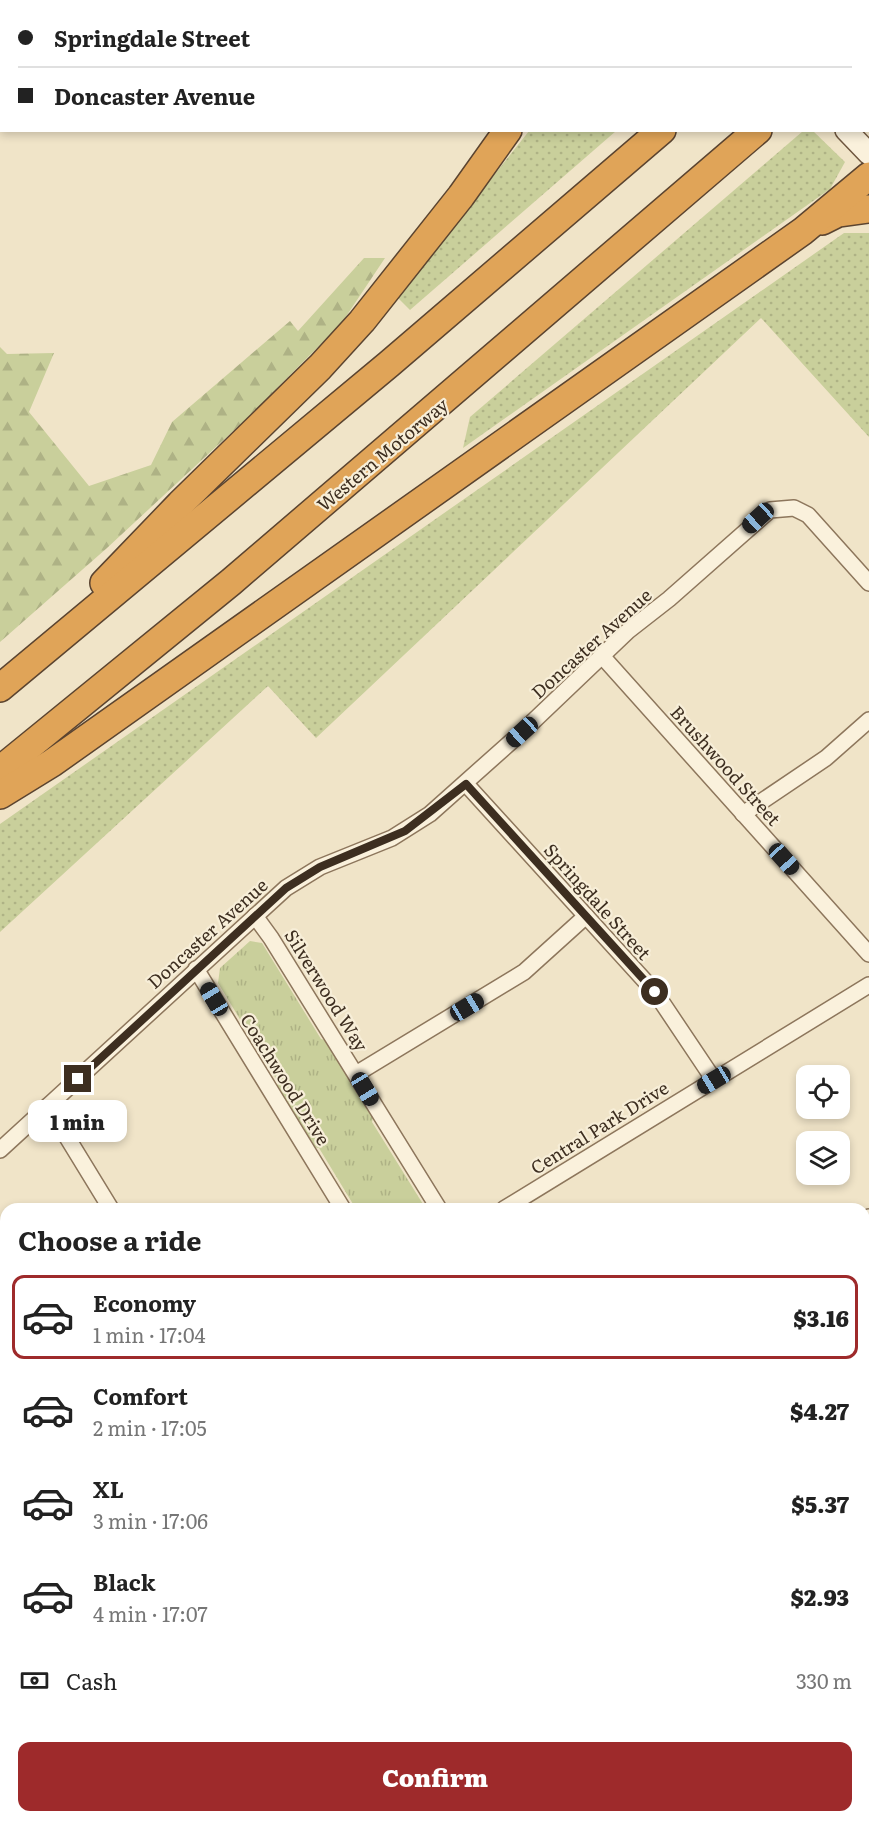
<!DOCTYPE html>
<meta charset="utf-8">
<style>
body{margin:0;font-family:Literata,serif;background:#f6f6f6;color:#222;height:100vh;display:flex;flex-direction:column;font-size:22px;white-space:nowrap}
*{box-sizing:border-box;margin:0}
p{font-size:20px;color:#767676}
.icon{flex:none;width:33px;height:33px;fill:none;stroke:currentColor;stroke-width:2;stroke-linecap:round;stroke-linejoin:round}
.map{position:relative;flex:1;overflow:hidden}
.sheet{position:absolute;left:0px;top:1203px;width:870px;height:620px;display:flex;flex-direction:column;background:#fff;border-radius:18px 18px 0 0;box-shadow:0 3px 9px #0003}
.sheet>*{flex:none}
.top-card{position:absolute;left:0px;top:0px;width:870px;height:132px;box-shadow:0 3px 9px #0003;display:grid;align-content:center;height:132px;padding:0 18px;background:#fff}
.fabs{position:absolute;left:796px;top:1065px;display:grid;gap:12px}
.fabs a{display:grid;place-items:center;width:54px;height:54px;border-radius:12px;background:#fff;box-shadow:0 3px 9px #0003;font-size:30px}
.end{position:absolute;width:27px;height:27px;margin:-14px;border:8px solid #3d2e20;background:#fff;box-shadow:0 0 0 3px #fff}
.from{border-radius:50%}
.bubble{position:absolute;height:42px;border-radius:12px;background:#fff;box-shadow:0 3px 9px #0003;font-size:20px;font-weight:800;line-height:42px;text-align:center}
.car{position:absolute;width:18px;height:36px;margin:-18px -9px;border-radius:8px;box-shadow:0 0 4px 2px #0007;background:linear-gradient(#222 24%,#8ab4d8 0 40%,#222 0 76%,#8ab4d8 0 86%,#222 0)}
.top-card b{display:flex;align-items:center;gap:21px;height:57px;font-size:22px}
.top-card b+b{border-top:2px solid #e0e0e0}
.top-card i{width:15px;height:15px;background:#222}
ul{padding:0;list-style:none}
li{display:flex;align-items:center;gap:18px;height:84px;margin:0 12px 9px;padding:0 6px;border:3px solid transparent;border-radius:12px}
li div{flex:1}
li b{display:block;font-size:22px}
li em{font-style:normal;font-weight:800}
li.selected{border-color:#9e2a2b}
li>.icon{width:54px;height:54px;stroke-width:1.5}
h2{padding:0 18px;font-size:27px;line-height:72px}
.pay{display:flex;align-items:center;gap:15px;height:66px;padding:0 18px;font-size:22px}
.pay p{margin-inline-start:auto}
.button{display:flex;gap:12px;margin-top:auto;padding:12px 18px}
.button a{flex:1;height:69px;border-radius:12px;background:#9e2a2b;color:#fff;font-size:24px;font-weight:800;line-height:69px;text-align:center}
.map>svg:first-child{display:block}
.grass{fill:url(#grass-dots)}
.forest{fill:url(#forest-firs)}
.park{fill:url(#park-tufts)}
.water{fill:url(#water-waves);stroke:#6f938a;stroke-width:1.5}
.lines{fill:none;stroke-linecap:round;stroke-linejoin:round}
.street-casing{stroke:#8d765c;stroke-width:18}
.secondary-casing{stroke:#6f573f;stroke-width:24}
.highway-casing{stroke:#5b4430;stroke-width:30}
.street{stroke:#faf1dc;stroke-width:15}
.secondary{stroke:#faf1dc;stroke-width:21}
.highway{stroke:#e0a458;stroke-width:27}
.route{stroke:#3d2e20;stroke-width:8}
.labels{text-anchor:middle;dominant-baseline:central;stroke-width:4.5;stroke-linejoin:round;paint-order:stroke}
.street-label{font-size:18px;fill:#3d2e20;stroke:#f7eed8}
</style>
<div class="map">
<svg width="869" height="1822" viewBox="0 0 869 1822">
<defs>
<pattern id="grass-dots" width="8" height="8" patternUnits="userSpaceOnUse" patternTransform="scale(1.5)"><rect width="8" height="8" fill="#c9cf9b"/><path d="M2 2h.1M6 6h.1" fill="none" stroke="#aeb285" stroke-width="1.8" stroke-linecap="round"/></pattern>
<pattern id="forest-firs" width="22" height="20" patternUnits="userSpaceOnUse" patternTransform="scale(1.5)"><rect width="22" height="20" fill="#c9cf9b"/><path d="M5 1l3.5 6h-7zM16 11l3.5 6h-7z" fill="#aeb285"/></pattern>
<pattern id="park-tufts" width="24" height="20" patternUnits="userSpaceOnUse" patternTransform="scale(1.5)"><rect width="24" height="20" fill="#c9cf9b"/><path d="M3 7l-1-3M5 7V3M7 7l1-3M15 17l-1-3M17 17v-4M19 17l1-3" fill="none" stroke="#aeb285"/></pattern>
<pattern id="water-waves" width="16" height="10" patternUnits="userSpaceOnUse" patternTransform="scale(1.5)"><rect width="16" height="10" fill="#a9c4bc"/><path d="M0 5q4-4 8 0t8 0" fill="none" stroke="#8ba098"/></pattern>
</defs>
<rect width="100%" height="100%" fill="#f0e4c8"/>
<!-- grass -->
<g class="grass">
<polygon points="529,131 616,131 410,310 397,297"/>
<polygon points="803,131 813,131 845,162 830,189 463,448 470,417"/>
<polygon points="844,233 869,233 869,437 761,318 316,738 268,686 0,932 0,824"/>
</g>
<!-- forest -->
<g class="forest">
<polygon points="364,258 385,258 341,324 246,419 107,548 0,642 0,347 7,354 54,353 29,412 89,486 151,465 172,422 290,321 298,331"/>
<polygon points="864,1411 869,1420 869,1822 225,1822 221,1817 864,1816"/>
</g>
<!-- park -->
<polygon class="park" points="250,941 262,943 321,1039 329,1041 374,1114 372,1122 426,1209 356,1209 319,1148 311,1147 276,1090 278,1082 218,983 220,968"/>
<!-- water -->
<polygon class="water" points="6,1812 6,1816 144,1817 154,1822 2,1822"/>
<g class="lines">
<defs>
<g id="street">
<polyline points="602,656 869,954"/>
<polyline points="466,784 655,992 714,1080"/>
<polyline points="743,814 826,758 869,720"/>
<polyline points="255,916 271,938 439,1209"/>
<polyline points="196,969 343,1209"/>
<polyline points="356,1074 524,972 586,916"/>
<polyline points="48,1106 111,1209"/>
<polyline points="0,1150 286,888 320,867 392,838 430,814 522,732 628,631 669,599 770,510 794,508 808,515 869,583"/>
<polyline points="504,1209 869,985"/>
<polyline points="864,1220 869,1217"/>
<polyline points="864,1389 869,1395"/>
<polyline points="0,1426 6,1436"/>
<polyline points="0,1747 6,1743"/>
</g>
<g id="secondary">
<polyline points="723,0 724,2"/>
<polyline points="846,130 869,154"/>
</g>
<g id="highway">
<polyline points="603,2 605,0"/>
<polyline points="810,2 811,0"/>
<polyline points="868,33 869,33"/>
<polyline points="822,221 838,213 869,209"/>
<polyline points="104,583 180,504 320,367 362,321 461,196 508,130"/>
<polyline points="0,688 389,364 662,130"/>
<polyline points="0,770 231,582 758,130"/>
<polyline points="0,795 52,763 803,231 869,176"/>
</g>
</defs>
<!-- street casing -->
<use href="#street" class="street-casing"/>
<!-- secondary casing -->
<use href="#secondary" class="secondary-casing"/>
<!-- highway casing -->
<use href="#highway" class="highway-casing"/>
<!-- street -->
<use href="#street" class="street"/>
<!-- secondary -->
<use href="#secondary" class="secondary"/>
<!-- highway -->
<use href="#highway" class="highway"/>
</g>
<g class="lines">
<!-- route -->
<polyline class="route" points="78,1079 286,888 320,867 405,831 466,784 655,992"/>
</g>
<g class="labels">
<!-- street labels -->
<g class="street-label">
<text transform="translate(382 454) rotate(-40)">Western Motorway</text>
<text transform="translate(591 643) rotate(-42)">Doncaster Avenue</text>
<text transform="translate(726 765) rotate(48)">Brushwood Street</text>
<text transform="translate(598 901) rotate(48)">Springdale Street</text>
<text transform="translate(207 933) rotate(-42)">Doncaster Avenue</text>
<text transform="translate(327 990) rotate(58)">Silverwood Way</text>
<text transform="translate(286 1079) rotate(58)">Coachwood Drive</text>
<text transform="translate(599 1127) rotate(-32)">Central Park Drive</text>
</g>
</g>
</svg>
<div class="fabs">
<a><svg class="icon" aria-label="locate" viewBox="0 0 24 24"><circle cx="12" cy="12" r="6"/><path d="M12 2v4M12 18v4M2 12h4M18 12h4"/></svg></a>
<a><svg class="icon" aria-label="layers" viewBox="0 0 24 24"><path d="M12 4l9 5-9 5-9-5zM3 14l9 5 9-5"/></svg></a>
</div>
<i class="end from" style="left:655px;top:992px"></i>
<i class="end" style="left:78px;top:1079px"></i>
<div class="bubble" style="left:28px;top:1100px;width:99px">1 min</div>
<i class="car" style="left:758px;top:518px;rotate:228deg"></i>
<i class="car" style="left:522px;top:732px;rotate:228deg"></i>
<i class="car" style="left:784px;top:859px;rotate:138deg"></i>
<i class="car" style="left:214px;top:999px;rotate:329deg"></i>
<i class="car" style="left:467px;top:1007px;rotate:59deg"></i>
<i class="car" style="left:714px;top:1080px;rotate:239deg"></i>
<i class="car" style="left:365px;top:1089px;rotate:149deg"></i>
<div class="top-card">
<b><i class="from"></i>Springdale Street</b>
<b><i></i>Doncaster Avenue</b>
</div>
<section class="sheet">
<h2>Choose a ride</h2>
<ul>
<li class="selected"><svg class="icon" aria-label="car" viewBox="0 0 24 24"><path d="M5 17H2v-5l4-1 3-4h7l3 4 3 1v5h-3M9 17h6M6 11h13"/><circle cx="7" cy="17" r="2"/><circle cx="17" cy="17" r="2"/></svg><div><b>Economy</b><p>1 min · 17:04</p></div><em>$3.16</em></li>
<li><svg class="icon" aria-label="car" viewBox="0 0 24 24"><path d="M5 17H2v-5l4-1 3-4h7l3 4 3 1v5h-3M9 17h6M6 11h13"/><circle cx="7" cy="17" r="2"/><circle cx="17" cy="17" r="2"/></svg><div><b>Comfort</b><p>2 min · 17:05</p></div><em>$4.27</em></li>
<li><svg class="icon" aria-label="car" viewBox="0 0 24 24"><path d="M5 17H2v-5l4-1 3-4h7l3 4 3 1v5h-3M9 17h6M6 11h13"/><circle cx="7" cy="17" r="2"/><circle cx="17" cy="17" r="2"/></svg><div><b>XL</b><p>3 min · 17:06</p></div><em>$5.37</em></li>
<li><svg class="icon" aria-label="car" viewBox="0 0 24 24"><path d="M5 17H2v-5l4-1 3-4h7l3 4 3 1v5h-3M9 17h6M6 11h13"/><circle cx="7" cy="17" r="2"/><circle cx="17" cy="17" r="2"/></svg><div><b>Black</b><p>4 min · 17:07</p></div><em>$2.93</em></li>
</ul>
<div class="pay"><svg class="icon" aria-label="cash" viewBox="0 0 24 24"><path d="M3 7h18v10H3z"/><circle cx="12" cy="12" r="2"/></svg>Cash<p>330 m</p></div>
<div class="button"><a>Confirm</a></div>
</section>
</div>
